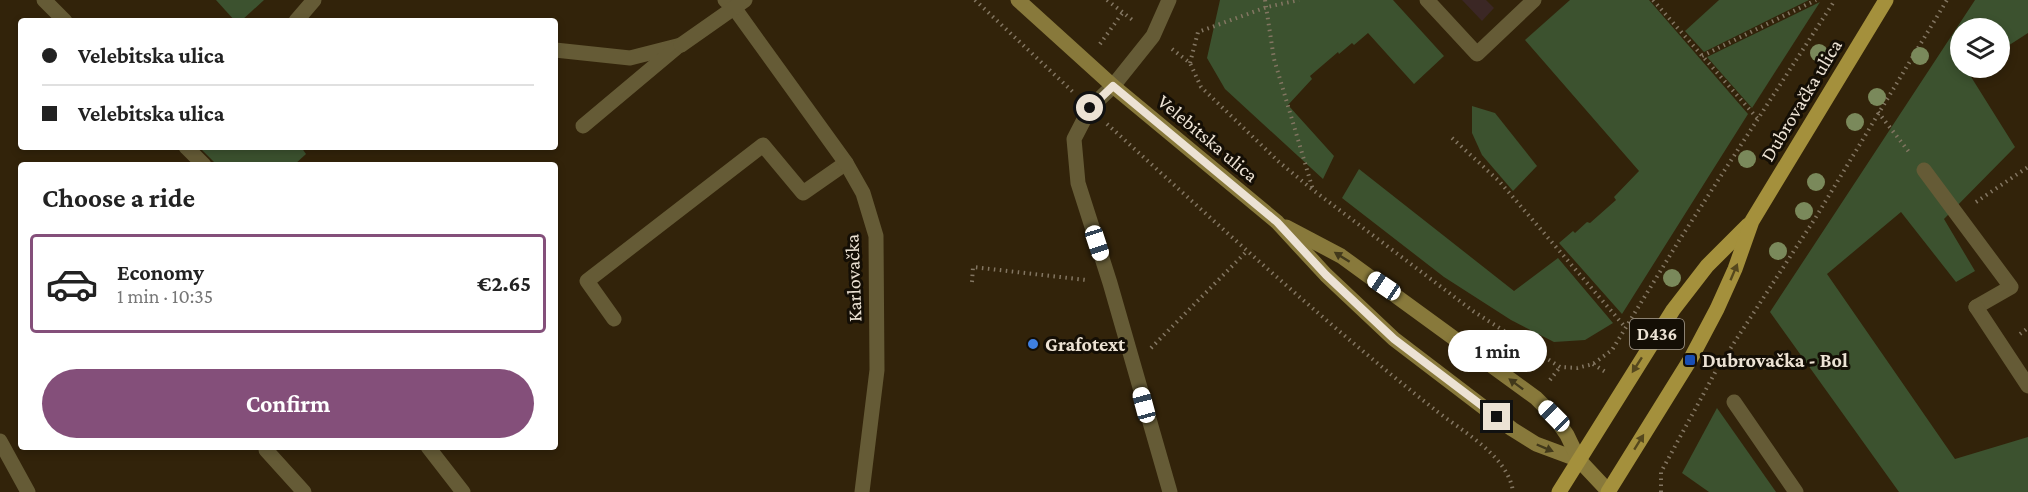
<!DOCTYPE html>
<meta charset="utf-8">
<style>
body{margin:0;font-family:"Crimson Pro",serif;background:#f2f2f2;color:#222;height:100vh;display:flex;flex-direction:column;font-size:22px;white-space:nowrap}
*{box-sizing:border-box;margin:0}
p{font-size:20px;color:#767676}
.icon{flex:none;width:33px;height:33px;fill:none;stroke:currentColor;stroke-width:2;stroke-linecap:round;stroke-linejoin:round}
.map{position:relative;flex:1;overflow:hidden}
.panel{position:absolute;left:18px;top:162px;width:540px;height:288px;display:flex;flex-direction:column;background:#fff;border-radius:6px;box-shadow:0 3px 9px #0003}
.panel>*{flex:none}
.banner{position:absolute;left:18px;top:18px;width:540px;height:132px;border-radius:6px;box-shadow:0 3px 9px #0003;display:grid;align-content:center;height:132px;padding:0 24px;background:#fff}
.buttons{position:absolute;left:1950px;top:18px;display:grid;gap:12px}
.buttons a{display:grid;place-items:center;width:60px;height:60px;border-radius:50%;background:#fff;box-shadow:0 3px 9px #0003;font-size:30px}
.end{position:absolute;width:27px;height:27px;margin:-14px;border:8px solid #ece2d4;background:#111;box-shadow:0 0 0 3px #111}
.from{border-radius:50%}
.bubble{position:absolute;height:42px;border-radius:21px;background:#fff;box-shadow:0 3px 9px #0003;font-size:20px;font-weight:700;line-height:42px;text-align:center}
.car{position:absolute;width:18px;height:36px;margin:-18px -9px;border-radius:8px;box-shadow:0 0 4px 2px #0007;background:linear-gradient(#fff 24%,#345 0 40%,#fff 0 76%,#345 0 86%,#fff 0)}
.banner b{display:flex;align-items:center;gap:21px;height:57px;font-size:22px}
.banner b+b{border-top:2px solid #e0e0e0}
.banner i{width:15px;height:15px;background:#222}
ul{padding:0;list-style:none}
li{display:flex;align-items:center;gap:18px;height:99px;margin:0 12px 9px;padding:0 12px;border:3px solid transparent;border-radius:6px}
li div{flex:1}
li b{display:block;font-size:22px}
li em{font-style:normal;font-weight:700}
li.selected{border-color:#844f7a}
li>.icon{width:54px;height:54px;stroke-width:1.5}
h2{padding:0 24px;font-size:27px;line-height:72px}
.action{display:flex;gap:12px;margin-top:auto;padding:12px 24px}
.action a{flex:1;height:69px;border-radius:36px;background:#844f7a;color:#fff;font-size:24px;font-weight:700;line-height:69px;text-align:center}
.map>svg:first-child{display:block}
.industrial{fill:#3b2725}
.green{fill:#3c522f}
.lines{fill:none;stroke-linecap:round;stroke-linejoin:round}
.path{stroke:#837662;stroke-width:4;stroke-dasharray:1.5 4.5;stroke-linecap:butt}
.lane{stroke:#655b36;stroke-width:15}
.street{stroke:#655b36;stroke-width:15}
.secondary{stroke:#88793b;stroke-width:15}
.primary{stroke:#a4903c;stroke-width:15}
.tree{fill:#7a895b}
.oneway{fill:#42391b}
.oneway2{fill:#55481e}
.route{stroke:#ece2d4;stroke-width:8}
.shop-dot{fill:#3f7fe0;stroke:#140e05;stroke-width:2}
.transit-dot{fill:#1a4fb4;stroke:#140e05;stroke-width:2}
.labels{text-anchor:middle;dominant-baseline:central;stroke-width:6;stroke-linejoin:round;paint-order:stroke}
.shield{fill:#140e05;stroke:#aba296;stroke-width:1.5}
.shield-label{font-size:18px;font-weight:bold;fill:#ece2d4}
.street-label{font-size:20px;fill:#ece2d4;stroke:#140e05}
.poi-label{font-size:20px;font-weight:bold;fill:#ece2d4;stroke:#140e05;text-anchor:start}
</style>
<div class="map">
<svg width="2028" height="492" viewBox="0 0 2028 492">
<rect width="100%" height="100%" fill="#32230a"/>
<!-- industrial -->
<polygon class="industrial" points="1462,0 1486,0 1494,8 1482,21"/>
<!-- green -->
<g class="green">
<polygon points="216,0 264,0 241,21 235,21"/>
<polygon points="1220,0 1393,0 1444,56 1414,84 1368,33 1354,45 1352,43 1339,54 1338,52 1310,76 1312,79 1288,105 1334,156 1323,179 1225,89 1207,58"/>
<polygon points="1570,0 1649,0 1748,114 1622,314 1559,243 1573,231 1575,233 1587,222 1590,223 1616,200 1614,197 1639,171 1525,40"/>
<polygon points="1719,0 1809,0 1704,52 1685,31"/>
<polygon points="1975,0 2028,0 2028,33 2000,51 2000,28 1960,28 1960,68 1974,68 1968,72 2015,147 1944,219 1975,271 1956,282 1901,212 1827,274 1955,459 2028,437 2028,492 1899,492 1770,312"/>
<polygon points="1820,2 1752,108 1707,57"/>
<polygon points="1472,106 1495,113 1537,166 1513,191 1482,155 1472,133"/>
<polygon points="199,147 301,147 306,154 294,165 217,165"/>
<polygon points="1359,169 1514,291 1558,258 1613,323 1585,340 1554,342 1511,320 1444,277 1342,198"/>
<polygon points="1717,408 1776,492 1709,492 1682,473"/>
</g>
<g class="lines">
<!-- path -->
<g class="path">
<polyline points="975,0 1073,92"/>
<polyline points="1107,0 1135,22"/>
<polyline points="1265,0 1274,59 1313,190"/>
<polyline points="1653,0 1758,119"/>
<polyline points="1100,44 1123,12"/>
<polyline points="1172,49 1190,63 1201,87 1279,162 1313,190 1473,311 1560,367 1577,368 1593,364 1612,350 1680,239 1835,0"/>
<polyline points="1702,56 1816,0"/>
<polyline points="1190,63 1198,32 1267,7 1299,0"/>
<polyline points="1878,112 1909,152"/>
<path d="M1107 124C1214 221 1320 319 1434 409 1460 430 1509 456 1513 492"/>
<polyline points="1452,138 1499,181 1626,328"/>
<polyline points="1976,202 2028,167"/>
<polyline points="972,282 973,267 1086,280"/>
<polyline points="2020,334 2028,328"/>
<polyline points="1151,348 1248,250"/>
<polyline points="1593,364 1607,373"/>
<polyline points="1550,380 1560,367"/>
<polyline points="1661,492 1661,472 1717,369 1816,217 1947,0"/>
</g>
<!-- lane -->
<g class="lane">
<polyline points="555,50 630,58 681,45"/>
<polyline points="583,126 676,48"/>
<polyline points="1924,170 2011,287 1976,307"/>
<polyline points="614,319 587,281 763,145 803,193 846,163"/>
<polyline points="1734,402 1796,492"/>
<polyline points="266,450 304,492"/>
</g>
<!-- street -->
<g class="street">
<polyline points="44,0 65,21"/>
<polyline points="725,0 735,9 846,163 863,193 876,236 877,370 862,492"/>
<polyline points="1169,0 1153,36 1113,86 1090,108 1074,139 1078,183 1110,283 1170,492"/>
<polyline points="1427,0 1477,54 1534,0"/>
<polyline points="296,21 314,0"/>
<polyline points="681,45 745,0"/>
<polyline points="186,147 204,165"/>
<polyline points="1976,307 2028,386"/>
<polyline points="0,441 28,492"/>
<polyline points="428,447 463,492"/>
</g>
<!-- secondary -->
<g class="secondary">
<polyline points="1018,0 1113,86 1277,222 1326,275 1394,339 1512,429 1536,444 1579,460"/>
<polyline points="1286,227 1341,256 1536,398 1554,416 1567,435 1579,460 1609,492"/>
</g>
<!-- primary -->
<g class="primary">
<polyline points="1559,492 1673,310 1707,266 1748,225"/>
<polyline points="1608,492 1690,360 1717,309 1735,269 1752,221 1886,0"/>
</g>
</g>
<!-- trees -->
<g class="tree">
<circle cx="1819" cy="53" r="9"/>
<circle cx="1920" cy="56" r="9"/>
<circle cx="1877" cy="97" r="9"/>
<circle cx="1855" cy="122" r="9"/>
<circle cx="1747" cy="159" r="9"/>
<circle cx="1816" cy="182" r="9"/>
<circle cx="1804" cy="211" r="9"/>
<circle cx="1778" cy="251" r="9"/>
<circle cx="1672" cy="278" r="9"/>
</g>
<!-- one-way arrows -->
<defs><path id="oneway-solid" d="M-6-.8H1V-3.2L6.5 0L1 3.2V.8H-6Z" transform="scale(1.5)"/></defs>
<g class="oneway">
<use href="#oneway-solid" transform="translate(1342 257) rotate(-148)"/>
<use href="#oneway-solid" transform="translate(1516 384) rotate(-143)"/>
<use href="#oneway-solid" transform="translate(1545 448) rotate(23)"/>
</g>
<g class="oneway2">
<use href="#oneway-solid" transform="translate(1734 272) rotate(-67)"/>
<use href="#oneway-solid" transform="translate(1637 365) rotate(123)"/>
<use href="#oneway-solid" transform="translate(1639 442) rotate(-58)"/>
</g>
<g class="lines">
<!-- route -->
<polyline class="route" points="1090,108 1113,86 1277,222 1326,275 1394,339 1497,417"/>
</g>
<!-- markers -->
<circle class="shop-dot" cx="1033" cy="344" r="6"/>
<rect class="transit-dot" x="1684" y="354" width="12" height="12" rx="3"/>
<g class="labels">
<!-- shield labels -->
<rect class="shield" x="1630" y="319" width="54" height="30" rx="4.5"/>
<g class="shield-label">
<text x="1657" y="334">D436</text>
</g>
<!-- street labels -->
<g class="street-label">
<text transform="translate(1801 100) rotate(-59)">Dubrovačka ulica</text>
<text transform="translate(1208 138) rotate(40)">Velebitska ulica</text>
<text transform="translate(853 278) rotate(-92)">Karlovačka</text>
</g>
<!-- poi labels -->
<g class="poi-label">
<text x="1045" y="344">Grafotext</text>
<text x="1702" y="360">Dubrovačka - Bol</text>
</g>
</g>
</svg>
<div class="buttons">
<a><svg class="icon" aria-label="layers" viewBox="0 0 24 24"><path d="M12 4l9 5-9 5-9-5zM3 14l9 5 9-5"/></svg></a>
</div>
<i class="end from" style="left:1090px;top:108px"></i>
<i class="end" style="left:1497px;top:417px"></i>
<div class="bubble" style="left:1448px;top:330px;width:99px">1 min</div>
<i class="car" style="left:1097px;top:243px;rotate:162deg"></i>
<i class="car" style="left:1384px;top:286px;rotate:304deg"></i>
<i class="car" style="left:1144px;top:405px;rotate:345deg"></i>
<i class="car" style="left:1554px;top:416px;rotate:315deg"></i>
<div class="banner">
<b><i class="from"></i>Velebitska ulica</b>
<b><i></i>Velebitska ulica</b>
</div>
<section class="panel">
<h2>Choose a ride</h2>
<ul>
<li class="selected"><svg class="icon" aria-label="car" viewBox="0 0 24 24"><path d="M5 17H2v-5l4-1 3-4h7l3 4 3 1v5h-3M9 17h6M6 11h13"/><circle cx="7" cy="17" r="2"/><circle cx="17" cy="17" r="2"/></svg><div><b>Economy</b><p>1 min · 10:35</p></div><em>€2.65</em></li>
</ul>
<div class="action"><a>Confirm</a></div>
</section>
</div>
